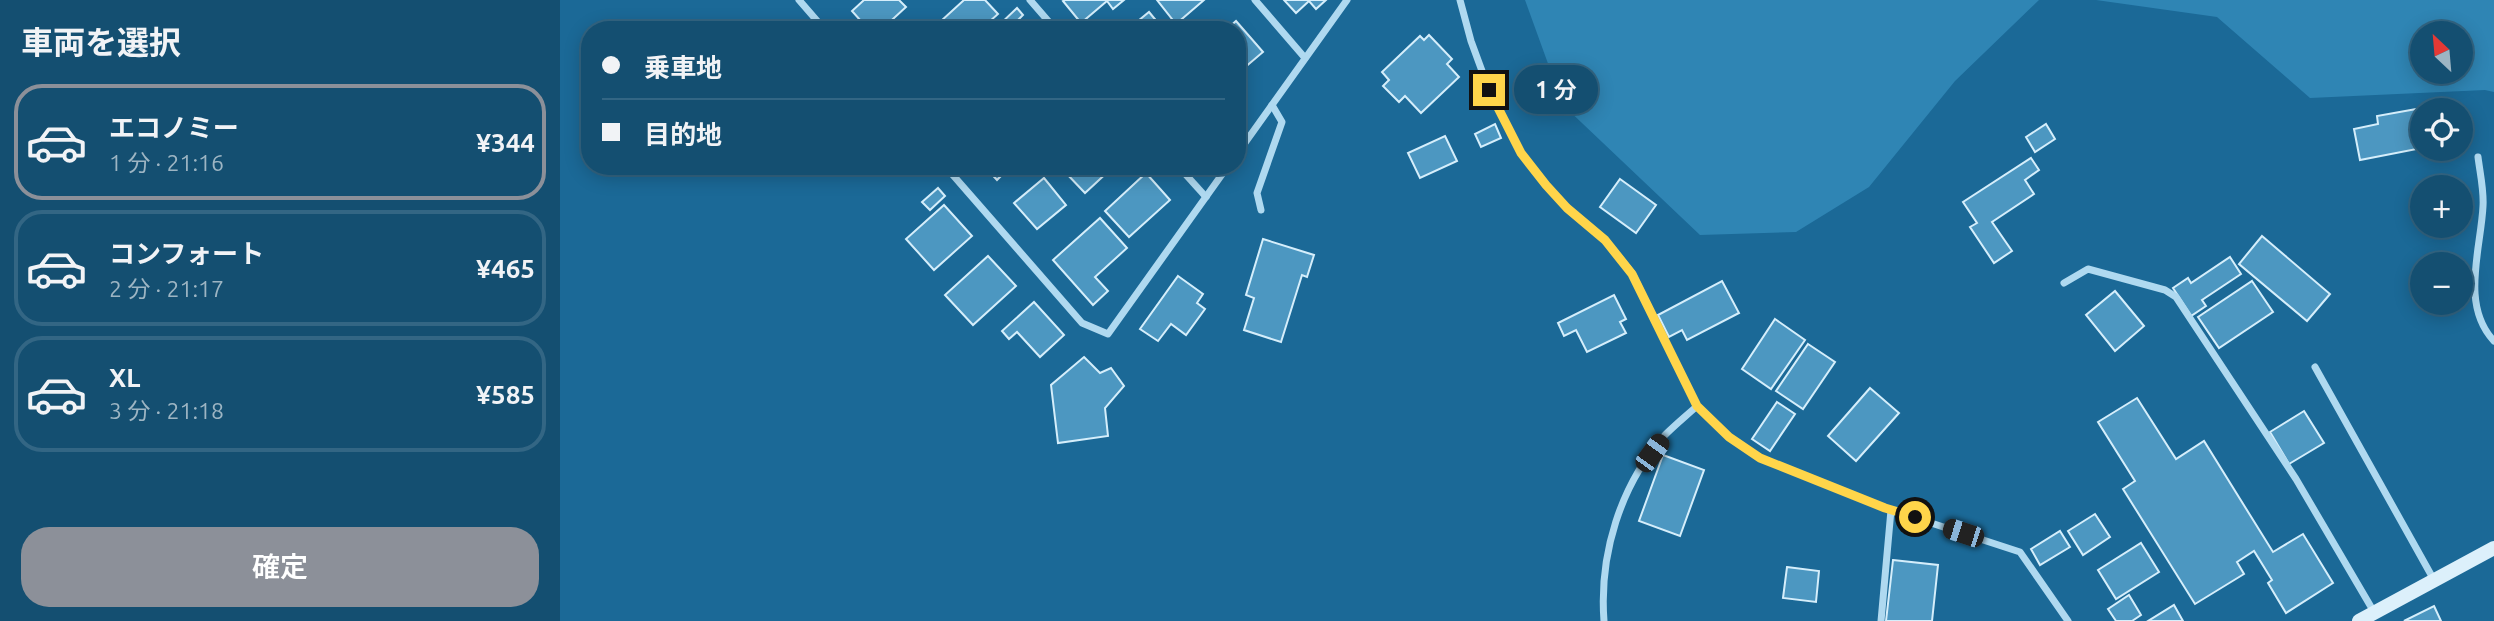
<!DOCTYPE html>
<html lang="ja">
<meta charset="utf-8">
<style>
body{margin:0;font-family:Ubuntu,"Noto Sans JP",sans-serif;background:#1d5676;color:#f1f3f6;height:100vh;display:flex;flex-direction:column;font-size:26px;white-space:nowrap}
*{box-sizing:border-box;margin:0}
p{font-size:23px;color:#9db5c3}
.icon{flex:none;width:38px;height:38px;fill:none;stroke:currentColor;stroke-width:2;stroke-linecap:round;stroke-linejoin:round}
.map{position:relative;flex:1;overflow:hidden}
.side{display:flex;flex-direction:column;background:#144f71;width:560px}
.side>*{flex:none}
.banner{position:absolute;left:21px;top:21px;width:665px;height:154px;border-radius:28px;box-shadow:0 4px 18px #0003,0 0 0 2px #336684;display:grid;align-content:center;height:154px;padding:0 21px;background:#144f71}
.needle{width:46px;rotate:334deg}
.fabs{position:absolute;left:1850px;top:21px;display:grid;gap:14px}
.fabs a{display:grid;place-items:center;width:63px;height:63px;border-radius:50%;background:#144f71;box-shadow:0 4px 18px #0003,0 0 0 2px #336684;font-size:35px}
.end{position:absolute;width:32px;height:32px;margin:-16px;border:9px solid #ffd54a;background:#111;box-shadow:0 0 0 4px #111}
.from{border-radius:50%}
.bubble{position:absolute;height:49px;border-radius:24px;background:#144f71;box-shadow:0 4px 18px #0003,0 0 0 2px #336684;font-size:23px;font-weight:600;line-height:49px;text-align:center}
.car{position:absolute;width:21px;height:42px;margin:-21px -10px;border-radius:9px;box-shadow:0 0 5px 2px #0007;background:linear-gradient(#222 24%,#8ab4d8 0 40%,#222 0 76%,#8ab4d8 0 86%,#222 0)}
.banner b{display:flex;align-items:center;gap:24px;height:66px;font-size:26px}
.banner b+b{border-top:2px solid #336684}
.banner i{width:18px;height:18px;background:#f1f3f6}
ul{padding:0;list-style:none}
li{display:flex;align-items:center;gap:21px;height:116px;margin:0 14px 10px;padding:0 7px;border:4px solid #336684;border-radius:28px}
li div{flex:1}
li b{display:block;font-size:26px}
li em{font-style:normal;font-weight:600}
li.current{border-color:#8c9099}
li>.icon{width:63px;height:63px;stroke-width:1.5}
h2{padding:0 21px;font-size:32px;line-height:84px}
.button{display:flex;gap:14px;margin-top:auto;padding:14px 21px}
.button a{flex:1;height:80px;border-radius:28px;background:#8c9099;color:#fff;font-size:28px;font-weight:600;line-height:80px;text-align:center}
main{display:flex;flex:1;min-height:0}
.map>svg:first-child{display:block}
.green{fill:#2f85b4;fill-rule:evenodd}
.building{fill:#4c97c1;stroke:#d5eefb;stroke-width:2}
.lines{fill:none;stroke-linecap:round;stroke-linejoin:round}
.street{stroke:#afd9f0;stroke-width:7}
.secondary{stroke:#dcf0fb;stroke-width:14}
.route{stroke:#ffd54a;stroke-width:9}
</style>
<main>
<section class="side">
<h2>車両を選択</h2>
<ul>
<li class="current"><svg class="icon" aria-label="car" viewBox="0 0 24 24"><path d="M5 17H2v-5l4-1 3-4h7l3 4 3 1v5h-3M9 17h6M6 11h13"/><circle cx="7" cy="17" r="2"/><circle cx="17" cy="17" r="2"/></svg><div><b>エコノミー</b><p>1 分 · 21:16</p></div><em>¥344</em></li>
<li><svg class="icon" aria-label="car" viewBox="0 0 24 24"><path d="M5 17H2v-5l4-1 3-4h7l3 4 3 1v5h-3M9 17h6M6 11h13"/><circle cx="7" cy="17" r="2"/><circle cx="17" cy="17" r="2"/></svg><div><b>コンフォート</b><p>2 分 · 21:17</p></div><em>¥465</em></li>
<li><svg class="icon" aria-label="car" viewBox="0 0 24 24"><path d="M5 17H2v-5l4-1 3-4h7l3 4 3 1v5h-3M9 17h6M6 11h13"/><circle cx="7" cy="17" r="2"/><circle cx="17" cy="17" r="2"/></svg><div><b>XL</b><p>3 分 · 21:18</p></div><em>¥585</em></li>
</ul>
<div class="button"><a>確定</a></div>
</section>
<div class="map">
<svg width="1934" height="621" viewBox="0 0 1934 621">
<rect width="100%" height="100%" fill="#1b6997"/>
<!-- green -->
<g class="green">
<polygon points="965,0 1479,0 1395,81 1309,187 1236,232 1140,235 1003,105"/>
<path d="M1536 0H1934V92L1925 90 1750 98 1657 17ZM1862 33H1900V72H1862Z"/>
</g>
<!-- building -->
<g class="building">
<polygon points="304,0 339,0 346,7 321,30 309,30 292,11"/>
<polygon points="404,0 425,0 438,14 420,30 390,30 381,21"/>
<polygon points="505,0 564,0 553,9 547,1 521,23 503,1"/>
<polygon points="597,0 644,0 616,24"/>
<polygon points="724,0 766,0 756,9 749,1 736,13"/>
<polygon points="457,8 463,15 448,30 441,30 438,26"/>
<polygon points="589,12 604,30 567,30"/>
<polygon points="676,21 703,52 677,74 677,30 666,30"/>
<polygon points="869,35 892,59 887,64 899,77 861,113 845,96 839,102 823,86 829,80 822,72 860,36 864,40"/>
<polygon points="1862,108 1862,148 1800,160 1794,129 1818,124 1817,116"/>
<polygon points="935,124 941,138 921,147 915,134"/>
<polygon points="1486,124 1495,139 1475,152 1466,137"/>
<polygon points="885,136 897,161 860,178 848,153"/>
<polygon points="1471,158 1479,170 1465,180 1474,194 1432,222 1452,251 1434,263 1410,227 1417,223 1403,202"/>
<polygon points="424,166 451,166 437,180"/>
<polygon points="512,166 565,166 557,174 552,168 525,193 505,172"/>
<polygon points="586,173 610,200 569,237 545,211"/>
<polygon points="484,178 506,205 477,229 454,203"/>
<polygon points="1060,179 1096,205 1076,233 1040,207"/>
<polygon points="378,188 385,196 370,210 362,202"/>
<polygon points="384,205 412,236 374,270 346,239"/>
<polygon points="540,218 567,248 535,277 548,291 533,305 493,260"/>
<polygon points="1702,236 1770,294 1747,321 1679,264"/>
<polygon points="703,239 754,255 747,277 742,275 721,342 684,330 694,298 686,295"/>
<polygon points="428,256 456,286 413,325 385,295"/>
<polygon points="1670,257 1681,274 1642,300 1646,306 1631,316 1613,288 1628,278 1631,283"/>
<polygon points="618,276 643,294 637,303 645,309 626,335 611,324 598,341 580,329"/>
<polygon points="1162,281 1179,313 1127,340 1122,330 1109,337 1098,315"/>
<polygon points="1692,281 1713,312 1659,348 1638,317"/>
<polygon points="1555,291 1584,326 1555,351 1526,315"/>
<polygon points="1054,295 1066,319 1060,322 1066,333 1027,352 1016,330 1004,336 998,323"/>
<polygon points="474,302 504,335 480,357 457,332 449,339 442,331"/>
<polygon points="1215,319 1245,340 1211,389 1182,369"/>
<polygon points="1248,344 1275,362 1243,409 1216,391"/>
<polygon points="524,357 540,373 551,368 564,386 545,408 548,436 498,443 491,385"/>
<polygon points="1310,388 1339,413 1296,461 1268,436"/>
<polygon points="1577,398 1616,459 1644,441 1713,552 1743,534 1773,583 1726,613 1708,583 1712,580 1694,551 1677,562 1684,574 1635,604 1563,489 1575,481 1538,422"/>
<polygon points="1217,402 1235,414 1210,451 1192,439"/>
<polygon points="1744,411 1764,443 1729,464 1710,432"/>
<polygon points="1103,455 1144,470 1120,536 1079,521"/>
<polygon points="1535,514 1550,537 1523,555 1508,531"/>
<polygon points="1500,531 1510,547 1480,565 1471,549"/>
<polygon points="1581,543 1599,572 1556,599 1538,570"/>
<polygon points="1333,560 1378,565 1372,621 1326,621"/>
<polygon points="1227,567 1259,571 1256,602 1223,598"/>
<polygon points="1569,595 1581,615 1572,621 1556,621 1548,609"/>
<polygon points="1614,605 1623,621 1588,621"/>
<polygon points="1874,606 1881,621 1844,621"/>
</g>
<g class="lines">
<!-- street -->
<g class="street">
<polyline points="239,0 265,30"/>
<polyline points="470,0 496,30"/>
<polyline points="695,0 745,58"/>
<polyline points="900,0 911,41 929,90 961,153 986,185 1007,208 1045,240 1072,273 1137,406 1169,437 1200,458 1325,508 1460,552 1508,621"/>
<polyline points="677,154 787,0"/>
<path d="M1918 157C1920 173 1924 190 1923 206 1921 249 1900 305 1934 341"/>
<polyline points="385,166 522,323 548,334 668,166"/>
<polyline points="618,166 646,197"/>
<polyline points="701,210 697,193 722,122 712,105"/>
<polyline points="1504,283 1528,269 1605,290 1616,297 1736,479 1814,612"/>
<polyline points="1755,367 1874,580"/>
<path d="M1044 621C1039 555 1060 485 1105 435 1115 425 1126 416 1137 406"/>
<polyline points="1321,621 1331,510"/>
</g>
<!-- secondary -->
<polyline class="secondary" points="1799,621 1934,548"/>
</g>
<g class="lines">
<!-- route -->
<polyline class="route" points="929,90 961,153 986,185 1007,208 1045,240 1072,274 1137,406 1169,437 1200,458 1325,508 1355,517"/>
</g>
</svg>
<div class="fabs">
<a><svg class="needle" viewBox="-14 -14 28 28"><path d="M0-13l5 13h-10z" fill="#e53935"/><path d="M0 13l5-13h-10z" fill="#9db5c3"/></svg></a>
<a><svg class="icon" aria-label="locate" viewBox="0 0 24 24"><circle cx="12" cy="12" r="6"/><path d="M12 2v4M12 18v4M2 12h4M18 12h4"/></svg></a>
<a>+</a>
<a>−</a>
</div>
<i class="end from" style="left:1355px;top:517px"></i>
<i class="end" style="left:929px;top:90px"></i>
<div class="bubble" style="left:954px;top:65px;width:84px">1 分</div>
<i class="car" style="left:1092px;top:453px;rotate:36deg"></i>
<i class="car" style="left:1403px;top:533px;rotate:288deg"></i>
<div class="banner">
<b><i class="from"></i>乗車地</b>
<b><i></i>目的地</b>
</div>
</div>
</main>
